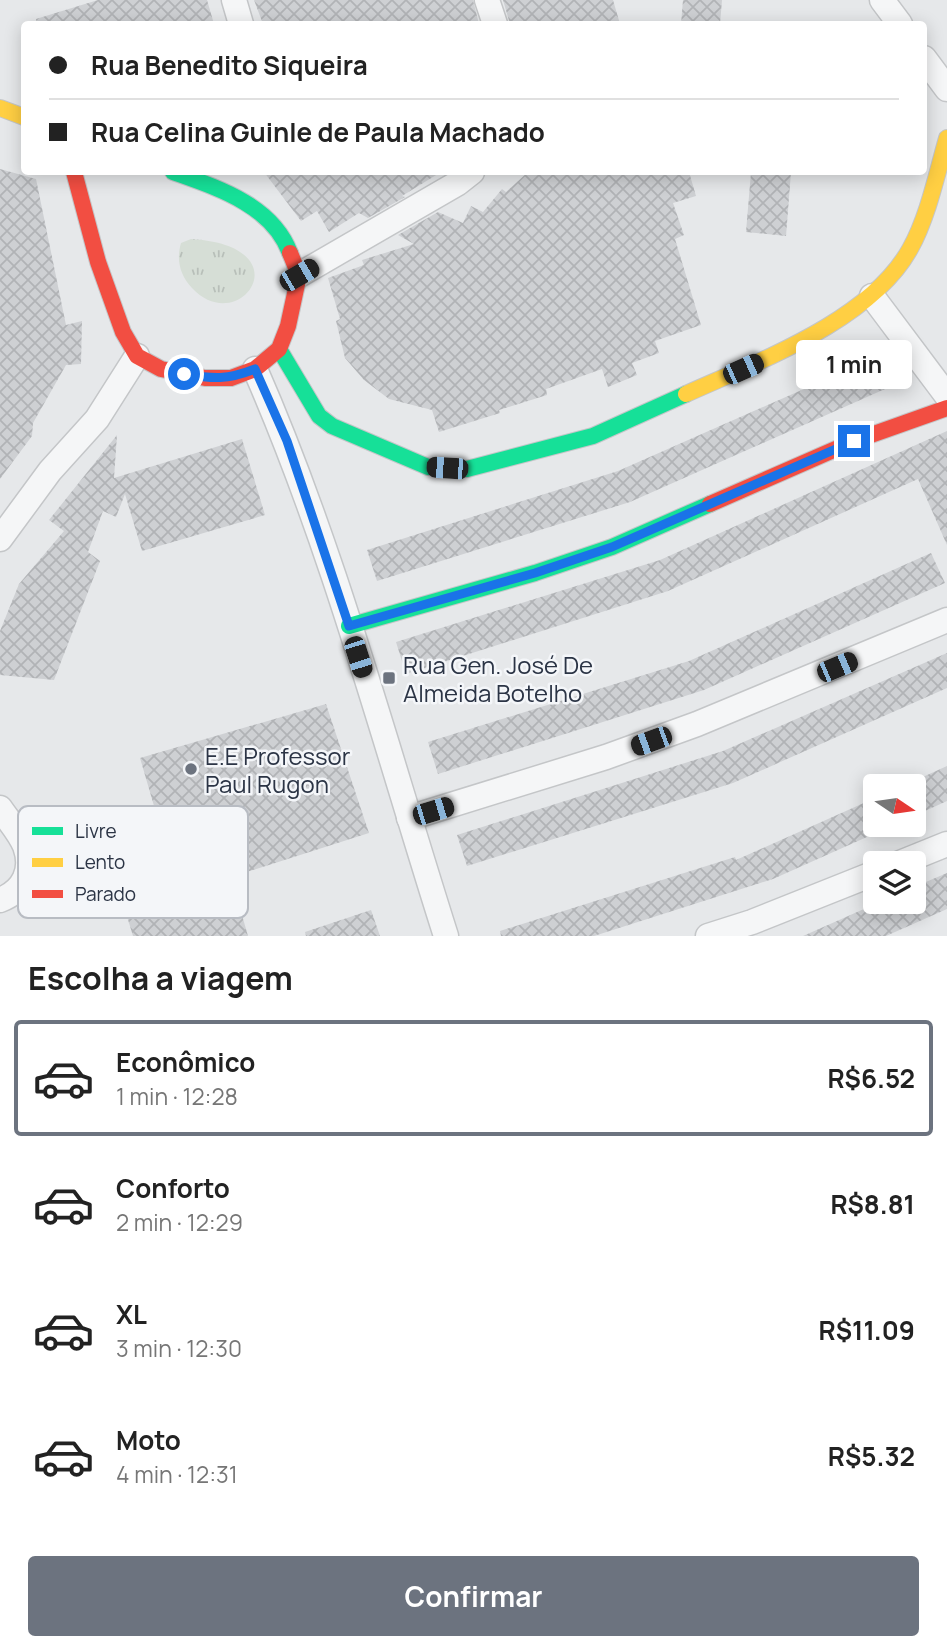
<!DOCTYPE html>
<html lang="pt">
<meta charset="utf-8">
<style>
body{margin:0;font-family:Manrope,sans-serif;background:#f2f2f2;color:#222;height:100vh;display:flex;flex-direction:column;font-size:26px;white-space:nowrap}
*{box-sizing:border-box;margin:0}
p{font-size:23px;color:#767676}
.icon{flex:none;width:38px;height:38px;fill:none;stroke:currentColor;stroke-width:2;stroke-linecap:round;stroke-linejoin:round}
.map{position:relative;height:936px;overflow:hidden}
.side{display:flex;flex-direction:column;background:#fff;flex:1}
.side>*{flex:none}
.top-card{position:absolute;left:21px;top:21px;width:906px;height:154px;border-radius:7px;box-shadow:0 4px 18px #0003;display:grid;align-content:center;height:154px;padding:0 28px;background:#fff}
.needle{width:46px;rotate:103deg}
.fabs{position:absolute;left:863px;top:774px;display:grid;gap:14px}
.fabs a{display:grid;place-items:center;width:63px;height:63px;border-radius:7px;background:#fff;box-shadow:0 4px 18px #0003;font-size:35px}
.end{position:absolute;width:32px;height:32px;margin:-16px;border:9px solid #1a73e8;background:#fff;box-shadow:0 0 0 4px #fff}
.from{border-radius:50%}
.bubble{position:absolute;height:49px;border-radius:7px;background:#fff;box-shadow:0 4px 18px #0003;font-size:23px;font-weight:700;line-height:49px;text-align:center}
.car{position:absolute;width:21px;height:42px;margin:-21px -10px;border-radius:9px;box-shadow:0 0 5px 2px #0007;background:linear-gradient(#222 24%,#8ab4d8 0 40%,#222 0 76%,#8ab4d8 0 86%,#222 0)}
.top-card b{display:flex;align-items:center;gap:24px;height:66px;font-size:26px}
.top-card b+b{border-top:2px solid #e0e0e0}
.top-card i{width:18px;height:18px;background:#222}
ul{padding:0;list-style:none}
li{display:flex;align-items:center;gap:21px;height:116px;margin:0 14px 10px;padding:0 14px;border:4px solid transparent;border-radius:7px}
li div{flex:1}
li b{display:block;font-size:26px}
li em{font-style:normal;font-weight:700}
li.current{border-color:#6c737f}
li>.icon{width:63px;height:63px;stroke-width:1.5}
h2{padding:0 28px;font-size:32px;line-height:84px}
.action{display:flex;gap:14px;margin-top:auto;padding:14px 28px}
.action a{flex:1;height:80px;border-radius:7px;background:#6c737f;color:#fff;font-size:28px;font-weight:700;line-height:80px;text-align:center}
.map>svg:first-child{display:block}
.park{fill:url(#park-tufts)}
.building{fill:url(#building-cross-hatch)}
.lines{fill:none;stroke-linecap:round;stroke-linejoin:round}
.street-casing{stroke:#c4c6c8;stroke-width:27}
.fast-casing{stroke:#c4c6c8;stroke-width:18}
.slow-casing{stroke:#c4c6c8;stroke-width:18}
.jam-casing{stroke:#c4c6c8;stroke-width:18}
.street{stroke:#f5f6f7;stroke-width:24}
.fast{stroke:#16e098;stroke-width:16}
.slow{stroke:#ffcf43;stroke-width:16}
.jam{stroke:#f24e42;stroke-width:16}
.route{stroke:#1a73e8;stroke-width:9}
.poi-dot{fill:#6c737f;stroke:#f4f6f9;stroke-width:2.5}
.labels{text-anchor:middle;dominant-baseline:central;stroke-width:5;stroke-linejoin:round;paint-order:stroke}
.poi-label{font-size:24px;fill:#2b3445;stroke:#f4f6f9;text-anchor:start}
.key{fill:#f4f6f9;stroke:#b8bcc3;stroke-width:2}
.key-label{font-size:19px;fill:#2b3445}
</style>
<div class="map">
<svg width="947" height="936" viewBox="0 0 947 936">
<defs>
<pattern id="park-tufts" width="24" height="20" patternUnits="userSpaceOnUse" patternTransform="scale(1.75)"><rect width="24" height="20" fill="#d6ded6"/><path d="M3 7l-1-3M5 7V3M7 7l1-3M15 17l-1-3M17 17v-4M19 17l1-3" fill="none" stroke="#b8bfb9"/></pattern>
<pattern id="building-cross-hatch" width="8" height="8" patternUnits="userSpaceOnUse" patternTransform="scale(1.75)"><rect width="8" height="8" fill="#ced0d3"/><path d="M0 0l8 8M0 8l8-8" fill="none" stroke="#b1b3b6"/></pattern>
</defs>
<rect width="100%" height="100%" fill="#e6e8ea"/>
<!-- park -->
<path class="park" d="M191 239C306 246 239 339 192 288 180 275 176 260 181 243Z"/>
<!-- building -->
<g class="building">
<polygon points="98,0 207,0 214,24 37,24 36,19"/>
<polygon points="254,0 473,0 479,24 263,24"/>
<polygon points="503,0 613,0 620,24 510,24"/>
<polygon points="683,0 722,0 720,24 681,24"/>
<polygon points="0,169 36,179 66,325 82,321 81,364 66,365 33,423 32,436 0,479"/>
<polygon points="264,172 441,172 402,196 405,197 368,218 359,213 329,232 317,211 301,221"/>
<polygon points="528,172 689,172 696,196 673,203 684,235 675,239 701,325 655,341 659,353 632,363 637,375 608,387 602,369 546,389 547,395 499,410 500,413 439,432 432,410 389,399 364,380 345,358 336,321 340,319 328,278 364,265 362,260 414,244 398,235 438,212 463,223 471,206 483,212 502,189 506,192"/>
<polygon points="751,172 791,172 786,236 746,232"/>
<polygon points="872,359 885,389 630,502 377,581 367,550 618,471"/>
<polygon points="947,431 947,545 918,479 668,591 406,674 396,642 660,560"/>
<polygon points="117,435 114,478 242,439 265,515 142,551 125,494 116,517 103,511 88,552 100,561 54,680 0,675 0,631 19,584 64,531 49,520"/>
<polygon points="931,553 945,583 704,690 438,774 428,742 689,661"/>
<polygon points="947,653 947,688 733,783 467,866 457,835 723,751"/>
<polygon points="326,704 369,833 231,877 248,936 133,936 125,910 223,879 209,834 166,847 140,758"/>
<polygon points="947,766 947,801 914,816 914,786 903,786"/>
<polygon points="875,798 875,824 896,824 773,879 594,936 501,936 500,931 735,857 736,860"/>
<polygon points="947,873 947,909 886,936 803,936 882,901 914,901 914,887"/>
<polygon points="371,910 380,936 306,936 305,932"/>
</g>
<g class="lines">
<defs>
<g id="street">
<polyline points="234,0 241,24"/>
<polyline points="487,0 495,24"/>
<polyline points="882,0 900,24"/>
<polyline points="924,58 947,89"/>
<polyline points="299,275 458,183 472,172"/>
<polyline points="872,296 947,396"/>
<path d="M255 369C334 549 386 748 446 936"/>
<polyline points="0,539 50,471 97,419 137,356"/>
<path d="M0 808C8 820 20 833 25 846 34 871 23 891 0 900"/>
<polyline points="409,818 606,757 697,724 947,620"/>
<polyline points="900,863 947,844"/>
<polyline points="708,936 752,922 875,873"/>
</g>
<g id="fast">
<path d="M173 172C218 188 272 205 290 253"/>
<polyline points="279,349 319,416 332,426 428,467 467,469 593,436 686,394"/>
<polyline points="349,626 535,573 612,547 710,504"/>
</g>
<g id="slow">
<polyline points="0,108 24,117"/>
<path d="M686 394C759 361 870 321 910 249 928 217 937 173 947 138"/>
</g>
<g id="jam">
<polyline points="74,172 98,262 123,332 137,356 161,369 205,378 231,378 255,369 279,349 288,326 299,275 290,253"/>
<polyline points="710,504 854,441 947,408"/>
</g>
</defs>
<!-- street casing -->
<use href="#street" class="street-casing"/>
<!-- fast casing -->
<use href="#fast" class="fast-casing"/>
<!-- slow casing -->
<use href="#slow" class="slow-casing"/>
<!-- jam casing -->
<use href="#jam" class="jam-casing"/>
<!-- street -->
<use href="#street" class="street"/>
<!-- fast -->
<use href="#fast" class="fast"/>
<!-- slow -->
<use href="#slow" class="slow"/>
<!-- jam -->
<use href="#jam" class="jam"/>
</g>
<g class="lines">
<!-- route -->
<path class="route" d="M184 374C214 379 227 380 255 369L287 441 349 626 535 573 612 547 854 441"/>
</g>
<!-- markers -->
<g class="poi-dot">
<rect x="382" y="671" width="14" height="14" rx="3.5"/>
<circle cx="191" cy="769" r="7"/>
</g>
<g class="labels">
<!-- poi labels -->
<g class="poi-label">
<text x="403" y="664">Rua Gen. José De<tspan x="403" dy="28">Almeida Botelho</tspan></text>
<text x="205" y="755">E.E Professor<tspan x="205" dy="28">Paul Rugon</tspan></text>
</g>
</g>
<!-- legend -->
<rect x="18" y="806" width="230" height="112" rx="10" class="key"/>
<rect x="32" y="827" width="31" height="8" fill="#16e098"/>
<rect x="32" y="858" width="31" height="9" fill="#ffcf43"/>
<rect x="32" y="890" width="31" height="8" fill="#f24e42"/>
<g class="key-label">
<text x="75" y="838">Livre</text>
<text x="75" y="869">Lento</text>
<text x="75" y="901">Parado</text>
</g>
</svg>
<div class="fabs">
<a><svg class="needle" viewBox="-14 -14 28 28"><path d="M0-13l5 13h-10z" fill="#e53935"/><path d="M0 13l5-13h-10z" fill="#767676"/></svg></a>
<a><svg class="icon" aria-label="layers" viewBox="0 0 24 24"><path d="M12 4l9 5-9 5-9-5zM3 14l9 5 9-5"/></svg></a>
</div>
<i class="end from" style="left:184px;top:374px"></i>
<i class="end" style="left:854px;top:441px"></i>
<div class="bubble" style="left:796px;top:340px;width:116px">1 min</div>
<i class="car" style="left:299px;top:275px;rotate:60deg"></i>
<i class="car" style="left:743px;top:369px;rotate:66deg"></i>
<i class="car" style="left:447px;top:468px;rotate:274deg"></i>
<i class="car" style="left:358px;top:657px;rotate:162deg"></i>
<i class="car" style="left:837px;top:667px;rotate:67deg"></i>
<i class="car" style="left:651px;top:741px;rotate:250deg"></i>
<i class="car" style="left:433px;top:811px;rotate:73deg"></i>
<div class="top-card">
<b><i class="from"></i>Rua Benedito Siqueira</b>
<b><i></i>Rua Celina Guinle de Paula Machado</b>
</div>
</div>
<section class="side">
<h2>Escolha a viagem</h2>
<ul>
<li class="current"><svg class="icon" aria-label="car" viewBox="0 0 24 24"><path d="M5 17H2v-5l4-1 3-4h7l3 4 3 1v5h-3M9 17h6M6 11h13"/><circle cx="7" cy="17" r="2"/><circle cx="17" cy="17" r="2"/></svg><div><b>Econômico</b><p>1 min · 12:28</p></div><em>R$6.52</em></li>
<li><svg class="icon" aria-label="car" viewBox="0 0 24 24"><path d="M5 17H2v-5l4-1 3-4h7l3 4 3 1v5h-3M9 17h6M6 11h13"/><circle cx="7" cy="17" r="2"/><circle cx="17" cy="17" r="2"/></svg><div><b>Conforto</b><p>2 min · 12:29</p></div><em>R$8.81</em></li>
<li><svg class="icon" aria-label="car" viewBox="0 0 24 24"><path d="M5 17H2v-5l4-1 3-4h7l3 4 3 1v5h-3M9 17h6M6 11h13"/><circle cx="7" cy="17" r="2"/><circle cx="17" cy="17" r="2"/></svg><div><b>XL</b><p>3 min · 12:30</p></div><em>R$11.09</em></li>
<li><svg class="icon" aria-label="car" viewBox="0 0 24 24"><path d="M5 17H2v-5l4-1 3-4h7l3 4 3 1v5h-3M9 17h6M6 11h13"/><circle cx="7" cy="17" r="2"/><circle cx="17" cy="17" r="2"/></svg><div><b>Moto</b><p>4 min · 12:31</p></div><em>R$5.32</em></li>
</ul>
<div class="action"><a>Confirmar</a></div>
</section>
